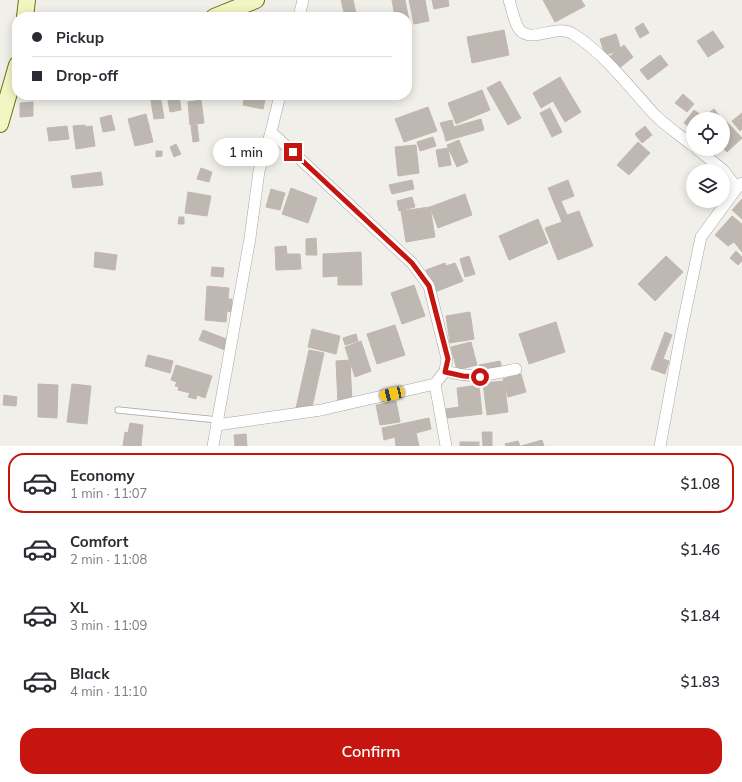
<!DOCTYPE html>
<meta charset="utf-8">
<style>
body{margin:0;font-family:Mulish,sans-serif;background:#f2f2f3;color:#2b2b33;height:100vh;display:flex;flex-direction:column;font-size:15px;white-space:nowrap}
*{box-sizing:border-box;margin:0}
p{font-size:13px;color:#7c7c81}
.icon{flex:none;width:22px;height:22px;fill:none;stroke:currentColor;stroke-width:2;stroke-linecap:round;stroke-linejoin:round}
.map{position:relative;height:446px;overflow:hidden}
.panel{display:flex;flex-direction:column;background:#fff;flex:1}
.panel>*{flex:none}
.banner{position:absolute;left:12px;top:12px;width:400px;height:88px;border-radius:16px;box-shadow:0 2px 10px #0003;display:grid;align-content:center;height:88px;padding:0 20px;background:#fff}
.fabs{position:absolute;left:686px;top:112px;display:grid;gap:8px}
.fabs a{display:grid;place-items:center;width:44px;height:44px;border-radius:50%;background:#fff;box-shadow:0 2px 10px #0003;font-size:20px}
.end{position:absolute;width:18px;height:18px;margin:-9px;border:5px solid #c5150e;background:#fff;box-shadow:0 0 0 2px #fff}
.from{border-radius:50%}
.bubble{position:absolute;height:28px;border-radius:14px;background:#fff;box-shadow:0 2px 10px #0003;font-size:13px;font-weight:600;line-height:28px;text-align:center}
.car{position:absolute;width:12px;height:24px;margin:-12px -6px;border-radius:5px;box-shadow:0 0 3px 1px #0007;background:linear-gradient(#f5c518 24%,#345 0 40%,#f5c518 0 76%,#345 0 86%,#f5c518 0)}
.banner b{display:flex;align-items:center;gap:14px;height:38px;font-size:15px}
.banner b+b{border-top:1px solid #e1e1e2}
.banner i{width:10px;height:10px;background:#2b2b33}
ul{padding:7px 0 0;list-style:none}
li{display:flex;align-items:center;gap:12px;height:60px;margin:0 8px 6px;padding:0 12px;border:2px solid transparent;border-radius:16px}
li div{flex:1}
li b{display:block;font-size:15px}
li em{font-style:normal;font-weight:600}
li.selected{border-color:#c5150e}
li>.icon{width:36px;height:36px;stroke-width:1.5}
.action{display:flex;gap:8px;margin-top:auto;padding:8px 20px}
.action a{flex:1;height:46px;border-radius:16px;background:#c5150e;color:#fff;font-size:16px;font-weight:600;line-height:46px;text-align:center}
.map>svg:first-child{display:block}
.building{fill:#bfb8b2;stroke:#c2b7ad}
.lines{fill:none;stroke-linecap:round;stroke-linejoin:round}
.lane-casing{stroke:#a6a6a6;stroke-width:7}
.street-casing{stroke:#a6a6a6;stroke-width:12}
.secondary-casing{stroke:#66750d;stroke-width:18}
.lane{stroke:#fff;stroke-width:5.5}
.street{stroke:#fff;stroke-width:11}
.secondary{stroke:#f1f6c3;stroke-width:16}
.route{stroke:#c5150e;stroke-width:5}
</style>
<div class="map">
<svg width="742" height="446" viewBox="0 0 742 446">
<rect width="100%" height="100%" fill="#f1efe9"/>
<!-- building -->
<g class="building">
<polygon points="341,0 353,0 357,17 345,17"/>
<polygon points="392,0 405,0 410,26 407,27 407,17 395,17"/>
<polygon points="409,0 425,0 429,21 414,24"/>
<polygon points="432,0 448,0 449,6 434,9"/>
<polygon points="543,0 581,0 585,6 555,22"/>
<rect x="274" y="15" width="10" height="2"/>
<polygon points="643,23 649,33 640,38 635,28"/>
<polygon points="504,30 509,55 472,63 467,37"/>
<polygon points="713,31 724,47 708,57 697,41"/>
<polygon points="616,34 621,50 605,55 600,39"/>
<polygon points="624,45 633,57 617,70 608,58"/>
<polygon points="660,55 668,65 648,80 640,70"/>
<polygon points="560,77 581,112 565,122 553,101 541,108 533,93"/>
<polygon points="500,81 521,118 508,125 487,88"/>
<polygon points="482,90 490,110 456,124 448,103"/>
<polygon points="683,94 694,104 687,112 675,103"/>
<polygon points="150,95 160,95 164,118 154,119"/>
<polygon points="167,95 179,95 181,110 170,112"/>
<polygon points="245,95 266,95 263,109 243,105"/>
<polygon points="201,100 204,123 190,125 188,102"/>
<polygon points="33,102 33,116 20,117 20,103"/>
<polygon points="428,107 437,131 404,142 395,119"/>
<polygon points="550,108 562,132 552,137 540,113"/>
<polygon points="714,109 721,118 703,119 702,118"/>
<polygon points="694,110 701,115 698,119 693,119 691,128 684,123"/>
<polygon points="742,113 742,129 740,131 732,121"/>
<polygon points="146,114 153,142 135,146 128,119"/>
<polygon points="111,115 115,130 103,132 100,118"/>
<polygon points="481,119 484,130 446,141 443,130"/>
<polygon points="452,120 454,128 443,131 440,123"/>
<polygon points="727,122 742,138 727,152 723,148 723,126"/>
<polygon points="85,125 85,127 92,126 95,146 76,149 73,126"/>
<polygon points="197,125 199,141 193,142 191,126"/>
<polygon points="67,126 69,139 49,141 47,128"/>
<polygon points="645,126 652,135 642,143 635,134"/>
<polygon points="433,137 436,146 420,151 417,142"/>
<polygon points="459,140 468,162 457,167 447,145"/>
<polygon points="638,142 650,153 629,175 617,165"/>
<polygon points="176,144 181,154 174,157 170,147"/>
<polygon points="416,145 419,173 398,176 395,147"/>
<polygon points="448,148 451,165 439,167 436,150"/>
<polygon points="156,151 162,151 162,156 156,157"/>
<polygon points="201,168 212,172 209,182 197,179"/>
<polygon points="101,172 103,185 73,188 71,176"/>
<polygon points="412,180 414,189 392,194 389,185"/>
<polygon points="568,180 574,196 561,201 567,215 579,211 593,246 558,260 545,228 562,222 548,188"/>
<polygon points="291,188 317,198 308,223 282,214"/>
<polygon points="271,189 285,193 280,210 266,207"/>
<polygon points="188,192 211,196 207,216 185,213"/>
<polygon points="465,194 472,215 438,228 430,207"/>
<polygon points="412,197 415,207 399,211 397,201"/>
<polygon points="742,199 742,219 732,210"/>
<polygon points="430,207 435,237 406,242 401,211"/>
<polygon points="732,216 742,224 742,252 734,242 728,246 715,235"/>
<polygon points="179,217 184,217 184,224 178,224"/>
<polygon points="538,219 548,243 509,260 499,236"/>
<polygon points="316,238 317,255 306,255 306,239"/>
<polygon points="286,246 287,254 300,254 301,269 276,270 275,247"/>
<polygon points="736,251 742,257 742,261 738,265 730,258"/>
<polygon points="95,252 117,255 115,270 94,267"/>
<polygon points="361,252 362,285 338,285 338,276 323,277 323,254"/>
<polygon points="469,256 475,274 465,277 460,259"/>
<polygon points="666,256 683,272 655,301 638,284"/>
<polygon points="445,263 446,266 455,263 463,281 435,292 426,270"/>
<polygon points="212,267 224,268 223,277 211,276"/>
<polygon points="414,285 425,316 402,324 391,293"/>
<polygon points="207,286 229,288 228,299 232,299 231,312 227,311 226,322 205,320"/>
<polygon points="470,312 474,339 450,343 446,316"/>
<polygon points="556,322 565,352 529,364 519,334"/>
<polygon points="395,325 405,355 377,364 367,334"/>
<polygon points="312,329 340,336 336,354 308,347"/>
<polygon points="203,330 229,340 225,350 199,340"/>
<polygon points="665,332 672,335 663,359 669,361 665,374 651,369"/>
<polygon points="356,334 358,341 345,345 343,338"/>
<polygon points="361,341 371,371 355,377 345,347"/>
<polygon points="471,342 477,365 457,370 451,347"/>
<polygon points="309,350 324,353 311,412 296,408"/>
<polygon points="148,355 173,361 170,373 145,366"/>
<polygon points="350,360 352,403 338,404 336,361"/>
<polygon points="500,361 502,369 481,373 479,365"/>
<polygon points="176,365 212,376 205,398 197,395 196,399 188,397 190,393 178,390 179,387 175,386 177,382 171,380"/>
<polygon points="521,374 526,392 508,397 503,379"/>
<polygon points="504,381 508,412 487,415 483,383"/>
<polygon points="38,384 58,385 57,418 38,417"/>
<polygon points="72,384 91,386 87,424 67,422"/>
<polygon points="479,385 482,414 447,418 446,409 459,407 457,388"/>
<polygon points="4,395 17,397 16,406 3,405"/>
<polygon points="396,401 400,422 380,425 376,405"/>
<polygon points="429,418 431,429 416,433 419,446 396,446 395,437 384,440 382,428"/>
<polygon points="130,423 143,425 141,446 123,446 125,432 128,433"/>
<polygon points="482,432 492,432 492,446 483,446"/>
<polygon points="246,434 247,446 235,446 234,435"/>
<polygon points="542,440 544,446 521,446"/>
<polygon points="518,441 520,446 506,446 505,444"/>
<rect x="460" y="442" width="19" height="4"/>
</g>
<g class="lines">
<defs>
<polyline id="lane" points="118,410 218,420"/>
<g id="street">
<path d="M509 0C512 9 514 22 519 29 531 45 556 23 573 34 604 53 630 88 655 115 666 126 681 136 693 146"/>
<polyline points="299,17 303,0"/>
<polyline points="697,149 723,170 737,188 742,183"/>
<path d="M445 371C474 379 488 375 516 369"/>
<polyline points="435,384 446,446"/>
<polyline points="217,425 321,410 435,384 445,371 447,359 429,286 412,263 271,132 280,95"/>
<polyline points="213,446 250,238 259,171 271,132"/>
<polyline points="660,446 682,328 701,237 737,188"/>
</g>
<g id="secondary">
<polyline points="25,17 27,0"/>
<polyline points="214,17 256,0"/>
<polyline points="0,124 17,65"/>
</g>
</defs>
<!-- lane casing -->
<use href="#lane" class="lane-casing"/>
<!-- street casing -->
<use href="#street" class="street-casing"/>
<!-- secondary casing -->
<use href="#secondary" class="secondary-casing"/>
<!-- lane -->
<use href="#lane" class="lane"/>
<!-- street -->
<use href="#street" class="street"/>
<!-- secondary -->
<use href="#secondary" class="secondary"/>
</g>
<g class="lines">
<!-- route -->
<polyline class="route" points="293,152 412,263 429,286 448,359 445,372 463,376 480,377"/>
</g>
</svg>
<div class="fabs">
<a><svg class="icon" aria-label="locate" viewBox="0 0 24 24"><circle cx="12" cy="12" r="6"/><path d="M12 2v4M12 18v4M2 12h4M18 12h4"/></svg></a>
<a><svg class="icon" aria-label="layers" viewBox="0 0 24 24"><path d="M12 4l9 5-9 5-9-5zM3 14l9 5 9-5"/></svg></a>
</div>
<i class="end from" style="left:480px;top:377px"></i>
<i class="end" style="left:293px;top:152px"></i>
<div class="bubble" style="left:213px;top:138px;width:66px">1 min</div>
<i class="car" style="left:392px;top:394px;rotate:257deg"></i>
<div class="banner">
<b><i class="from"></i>Pickup</b>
<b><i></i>Drop-off</b>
</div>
</div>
<section class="panel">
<ul>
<li class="selected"><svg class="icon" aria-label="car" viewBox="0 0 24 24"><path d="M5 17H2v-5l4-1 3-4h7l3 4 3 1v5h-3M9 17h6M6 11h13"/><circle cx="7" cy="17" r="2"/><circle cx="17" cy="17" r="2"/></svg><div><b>Economy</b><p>1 min · 11:07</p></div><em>$1.08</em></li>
<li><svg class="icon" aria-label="car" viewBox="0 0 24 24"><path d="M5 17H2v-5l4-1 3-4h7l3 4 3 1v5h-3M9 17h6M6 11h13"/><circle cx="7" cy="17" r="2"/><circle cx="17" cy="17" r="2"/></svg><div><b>Comfort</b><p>2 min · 11:08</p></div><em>$1.46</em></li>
<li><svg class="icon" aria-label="car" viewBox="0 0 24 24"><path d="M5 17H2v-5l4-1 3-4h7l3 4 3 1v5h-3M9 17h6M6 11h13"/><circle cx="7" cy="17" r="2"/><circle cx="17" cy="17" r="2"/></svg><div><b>XL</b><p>3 min · 11:09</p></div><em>$1.84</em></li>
<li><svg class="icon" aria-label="car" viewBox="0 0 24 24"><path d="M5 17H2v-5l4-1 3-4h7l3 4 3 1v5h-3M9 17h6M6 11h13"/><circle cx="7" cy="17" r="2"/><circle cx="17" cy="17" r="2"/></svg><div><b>Black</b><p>4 min · 11:10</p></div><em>$1.83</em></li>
</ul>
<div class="action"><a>Confirm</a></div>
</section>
